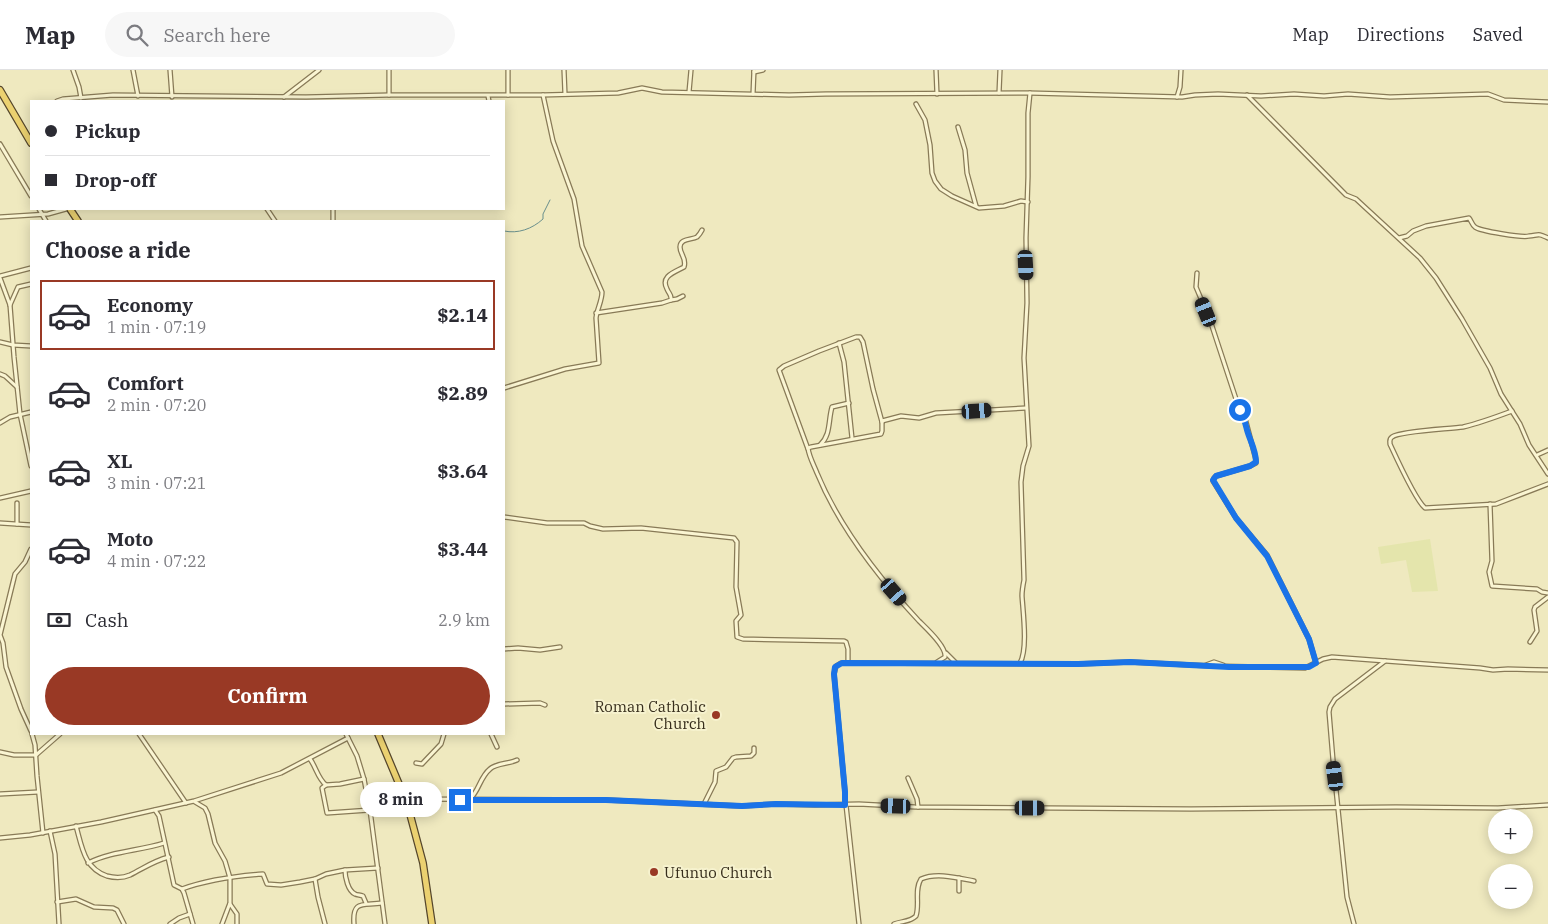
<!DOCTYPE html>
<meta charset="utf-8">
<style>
body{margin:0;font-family:"IBM Plex Serif",serif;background:#f7f7f7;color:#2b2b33;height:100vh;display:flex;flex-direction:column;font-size:19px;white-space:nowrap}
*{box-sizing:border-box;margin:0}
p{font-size:16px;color:#7c7c81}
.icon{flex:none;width:28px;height:28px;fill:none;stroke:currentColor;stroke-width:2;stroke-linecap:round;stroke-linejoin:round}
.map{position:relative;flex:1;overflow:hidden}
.drawer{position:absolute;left:30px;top:150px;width:475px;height:515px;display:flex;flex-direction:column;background:#fff;border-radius:0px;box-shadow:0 2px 12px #0003}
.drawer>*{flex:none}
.hud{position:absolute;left:30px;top:30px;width:475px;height:110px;border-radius:0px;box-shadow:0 2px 12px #0003;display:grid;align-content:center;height:110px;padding:0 15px;background:#fff}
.tools{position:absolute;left:1488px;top:739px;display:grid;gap:10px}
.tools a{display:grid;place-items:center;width:45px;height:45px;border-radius:50%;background:#fff;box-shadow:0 2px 12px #0003;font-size:25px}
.end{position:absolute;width:22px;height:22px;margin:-11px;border:6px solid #1a73e8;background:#fff;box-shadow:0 0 0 2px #fff}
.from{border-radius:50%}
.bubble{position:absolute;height:35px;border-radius:18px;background:#fff;box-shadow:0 2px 12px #0003;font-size:16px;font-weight:700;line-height:35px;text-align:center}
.car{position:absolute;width:15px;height:30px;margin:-15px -8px;border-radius:6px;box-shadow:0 0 4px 1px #0007;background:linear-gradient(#222 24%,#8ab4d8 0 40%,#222 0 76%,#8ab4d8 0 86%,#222 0)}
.hud b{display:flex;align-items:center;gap:18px;height:48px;font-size:19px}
.hud b+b{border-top:1px solid #e1e1e2}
.hud i{width:12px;height:12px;background:#2b2b33}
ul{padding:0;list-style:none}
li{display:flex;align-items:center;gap:15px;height:70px;margin:0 10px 8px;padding:0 5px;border:2px solid transparent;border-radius:0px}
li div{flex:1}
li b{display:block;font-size:19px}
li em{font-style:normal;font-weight:700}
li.selected{border-color:#993925}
li>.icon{width:45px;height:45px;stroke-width:1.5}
h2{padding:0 15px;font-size:22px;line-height:60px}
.pay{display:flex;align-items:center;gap:12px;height:55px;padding:0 15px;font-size:19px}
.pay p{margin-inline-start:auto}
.primary-button{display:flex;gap:10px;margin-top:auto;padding:10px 15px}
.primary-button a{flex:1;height:58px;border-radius:30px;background:#993925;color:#fff;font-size:20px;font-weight:700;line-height:58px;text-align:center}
header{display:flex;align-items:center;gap:30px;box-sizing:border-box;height:70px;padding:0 25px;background:#fff;border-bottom:1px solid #e1e1e2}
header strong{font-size:24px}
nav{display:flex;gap:28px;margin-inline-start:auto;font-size:18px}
.search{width:350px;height:45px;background:#f7f7f7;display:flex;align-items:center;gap:12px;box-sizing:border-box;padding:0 18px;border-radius:28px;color:#7c7c81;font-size:19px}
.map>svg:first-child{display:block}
.farmland{fill:#e4e5ac}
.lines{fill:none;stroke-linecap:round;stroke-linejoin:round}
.stream{stroke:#698f8c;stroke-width:1}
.minor-casing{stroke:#887a57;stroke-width:5.5}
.trunk-casing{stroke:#55462b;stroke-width:8}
.minor{stroke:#faf5d2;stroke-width:3}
.trunk{stroke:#ebd170;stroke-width:5.5}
.route{stroke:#1a73e8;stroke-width:6}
.poi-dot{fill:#993925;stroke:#f6f2ce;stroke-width:2}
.labels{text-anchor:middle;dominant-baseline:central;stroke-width:4;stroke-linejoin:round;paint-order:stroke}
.poi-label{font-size:15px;fill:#372e1c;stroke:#f6f2ce;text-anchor:end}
</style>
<header>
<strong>Map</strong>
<div class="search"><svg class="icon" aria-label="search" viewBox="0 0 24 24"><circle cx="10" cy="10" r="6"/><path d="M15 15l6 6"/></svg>Search here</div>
<nav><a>Map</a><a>Directions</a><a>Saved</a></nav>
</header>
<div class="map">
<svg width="1548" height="854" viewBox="0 0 1548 854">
<rect width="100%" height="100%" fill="#efe9bf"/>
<!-- farmland -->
<polygon class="farmland" points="1430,469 1438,521 1412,522 1406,490 1381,494 1378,477"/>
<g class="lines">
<!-- stream -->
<path class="stream" d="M504 161C518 164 532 159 543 149V144L550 130"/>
<defs>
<g id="minor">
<polyline points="73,0 79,17 81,28"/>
<polyline points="133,0 138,26"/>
<polyline points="170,0 172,27"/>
<polyline points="389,0 389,25"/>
<polyline points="508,0 508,25"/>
<polyline points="564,0 565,24"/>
<polyline points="936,0 937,24"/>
<polyline points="754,2 763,0"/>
<polyline points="689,22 691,0"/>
<polyline points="999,23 1000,0"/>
<polyline points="753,24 754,0"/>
<polyline points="1247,25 1346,125 1356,129 1420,188 1436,208 1462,249 1490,298 1501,324 1520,354 1529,375 1548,404"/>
<polyline points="488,26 489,31"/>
<polyline points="284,27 319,0"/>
<polyline points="1177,27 1180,17 1181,0"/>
<polyline points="57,31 63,29 113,25 306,27 389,25 543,25 618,23 642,18 662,22 789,25 826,24 1030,23 1182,27 1195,25 1218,24 1261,26 1294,24 1324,26 1348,24 1390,27 1488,24 1504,30 1548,32"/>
<polyline points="916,34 925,50 930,75 932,103 935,111 941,119 952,126 979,138 1004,136 1021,131 1028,132"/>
<polyline points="958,57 965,80 967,103 976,136"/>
<polyline points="0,74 31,126"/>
<polyline points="39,139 46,151"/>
<polyline points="267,139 275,151"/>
<polyline points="333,139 333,151"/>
<polyline points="0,147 48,144 66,139"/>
<path d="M1399 168 1407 166 1413 161 1426 156 1469 148C1471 150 1472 155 1475 157 1480 161 1523 168 1529 166 1539 165 1538 163 1548 168"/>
<polyline points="1197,203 1196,217 1210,250 1236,329 1245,348 1256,390 1256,393 1250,396 1216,406 1214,408 1213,411 1236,448 1267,485 1309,569 1316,593"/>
<polyline points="0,206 31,198"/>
<polyline points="0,208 10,235 14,287 20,344 31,396"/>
<polyline points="671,230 677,229 683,226"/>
<polyline points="10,235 18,217 31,214"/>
<path d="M596 243 662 233 671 230C672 225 669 224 667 219 660 206 675 202 684 197 687 188 680 185 680 177 680 168 692 170 697 167 699 165 701 162 702 160"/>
<polyline points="0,272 13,275 31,276"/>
<polyline points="839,273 844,292 852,368"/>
<polyline points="0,304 5,306 17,317"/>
<path d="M504 318 565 299 599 293 596 248C597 239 602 231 602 222L582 176 574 129 553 71 543 25"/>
<path d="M1512 341C1496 347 1480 353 1463 357 1450 359 1400 361 1392 367 1389 369 1390 370 1390 374 1396 387 1415 429 1425 438L1496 434 1548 414"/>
<polyline points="0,353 10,347 31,342"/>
<path d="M820 375C831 365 828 351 832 337L849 333"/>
<polyline points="808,379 779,300 784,296 819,281 856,267 860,267 863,272 873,319 882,352"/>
<polyline points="1537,385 1548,380"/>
<polyline points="0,428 31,421"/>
<polyline points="1490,434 1492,491 1489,502 1492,516 1537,519 1542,522 1548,523"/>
<polyline points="504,447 547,453 584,453 590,456 603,459 641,458 734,468 737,472 736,517 741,545 736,551 737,567 743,569 844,571 846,572 848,579 848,592"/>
<polyline points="0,453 31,455"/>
<polyline points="17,454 17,433"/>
<polyline points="31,479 25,492 15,504 0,565 3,573 6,597 21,639 31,661"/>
<polyline points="1530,572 1537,561 1534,540 1535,537 1548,527"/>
<polyline points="504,579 518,578 540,580 560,577"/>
<polyline points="946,583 955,592"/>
<path d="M937 592 945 587C947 577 926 558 919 551 879 508 840 459 817 403 814 395 809 387 808 378L811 377 881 364 882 361V351L901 346 919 348 936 343 1026 338"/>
<path d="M1020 593C1028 579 1023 542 1022 526 1022 520 1023 515 1024 510L1021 412 1023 396 1029 376 1024 288 1027 233 1026 168 1028 107V43L1030 23"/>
<polyline points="1206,595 1214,592 1223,595"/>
<polyline points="504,634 540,633 545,635"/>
<polyline points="32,664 35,675 37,706 43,763"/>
<polyline points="139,664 186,733"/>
<polyline points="346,664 357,686 364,709 370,740 385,854"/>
<polyline points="491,664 497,677"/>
<polyline points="0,682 14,685 36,685 60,664"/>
<path d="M310 689C316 697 318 709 326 715L340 714 364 709"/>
<polyline points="416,693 422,694 441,674 444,664"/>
<polyline points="908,708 917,729 918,737"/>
<polyline points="326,715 322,718 327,743 370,740"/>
<polyline points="0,724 38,722"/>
<polyline points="368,729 382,728 406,733"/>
<polyline points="406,729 606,730 742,736 776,734 815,735 859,734 915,737 1191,739 1396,737 1498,738 1548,735"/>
<path d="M470 729C479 721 480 707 490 699 496 693 509 694 517 690"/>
<polyline points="195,732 205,738 208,744 215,773 225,791 230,808 230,833 222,854"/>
<polyline points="704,734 715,712 716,701 726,697 733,688 736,687 751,686 754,683 754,678"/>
<polyline points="845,735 845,722 834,604 836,596 841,593 1077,594 1130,592 1212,596 1305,598 1323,589 1332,587 1480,598 1493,600 1508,599 1548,600"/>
<polyline points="846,735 859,854"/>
<polyline points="155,740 159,746 174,815 182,819 184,823 193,854"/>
<path d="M76 756C82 777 84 798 107 806 115 808 123 808 130 805 144 798 153 791 169 787"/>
<polyline points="50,761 55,784 59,854"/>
<polyline points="0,768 30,765 101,752 194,731 281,703 348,668"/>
<path d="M88 793C112 781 139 781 164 773"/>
<path d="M345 800C345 807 348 821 355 824 357 825 360 825 363 826L366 833"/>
<polyline points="315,809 318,827 325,854"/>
<path d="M182 819C207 810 236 806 263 804L267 814 281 815 300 812 315 809 326 804 345 800 378 798"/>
<polyline points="959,821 959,808"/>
<polyline points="57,832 76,829 94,837 113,838 117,840 124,854"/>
<polyline points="230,834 237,844 237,854"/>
<polyline points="170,854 179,848 190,844"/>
<path d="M354 854C352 829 364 836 382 833"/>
<path d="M894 854C902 851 910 852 916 846 920 834 914 820 921 809 937 802 958 808 974 811"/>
<polyline points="1354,854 1347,827 1333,690 1329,642 1330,637 1335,629 1385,591"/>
</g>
<g id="trunk">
<polyline points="0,20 31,73"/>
<polyline points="70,139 78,151"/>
<polyline points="378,664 407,733 423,793 432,854"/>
</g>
</defs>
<!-- minor casing -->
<use href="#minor" class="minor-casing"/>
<!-- trunk casing -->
<use href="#trunk" class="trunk-casing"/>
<!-- minor -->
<use href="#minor" class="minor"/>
<!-- trunk -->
<use href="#trunk" class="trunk"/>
</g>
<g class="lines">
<!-- route -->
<path class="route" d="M460 730H606L742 736 776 734 845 735V722L834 604 835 597 842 593 1078 594 1130 592 1229 597H1309L1316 593 1309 569 1267 486 1236 448 1213 410 1216 406 1250 396 1256 392C1256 380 1250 371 1247 360 1245 352 1244 347 1240 340"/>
</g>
<!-- markers -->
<g class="poi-dot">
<circle cx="716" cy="645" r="5"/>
<circle cx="654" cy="802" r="5"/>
</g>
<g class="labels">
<!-- poi labels -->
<g class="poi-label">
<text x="706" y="636">Roman Catholic<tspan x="706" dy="17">Church</tspan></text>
<text x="664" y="802" text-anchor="start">Ufunuo Church</text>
</g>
</g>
</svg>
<div class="tools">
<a>+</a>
<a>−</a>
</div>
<i class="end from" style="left:1240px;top:340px"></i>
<i class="end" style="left:460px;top:730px"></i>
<div class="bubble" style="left:360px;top:712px;width:82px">8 min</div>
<i class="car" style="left:1026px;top:195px;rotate:177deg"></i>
<i class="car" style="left:1206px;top:242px;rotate:338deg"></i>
<i class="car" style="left:977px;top:341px;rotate:86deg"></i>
<i class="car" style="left:894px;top:522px;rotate:139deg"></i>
<i class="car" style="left:1335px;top:706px;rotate:353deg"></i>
<i class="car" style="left:896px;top:736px;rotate:272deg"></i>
<i class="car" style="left:1030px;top:738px;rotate:90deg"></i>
<div class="hud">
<b><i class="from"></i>Pickup</b>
<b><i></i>Drop-off</b>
</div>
<section class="drawer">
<h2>Choose a ride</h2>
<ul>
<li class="selected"><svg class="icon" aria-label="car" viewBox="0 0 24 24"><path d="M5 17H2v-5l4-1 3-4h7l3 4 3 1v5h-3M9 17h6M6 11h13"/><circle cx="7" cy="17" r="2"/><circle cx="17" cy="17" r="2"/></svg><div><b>Economy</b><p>1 min · 07:19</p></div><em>$2.14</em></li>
<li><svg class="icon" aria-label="car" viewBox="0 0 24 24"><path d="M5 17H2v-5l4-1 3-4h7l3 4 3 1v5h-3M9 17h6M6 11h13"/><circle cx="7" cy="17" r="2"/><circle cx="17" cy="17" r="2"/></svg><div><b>Comfort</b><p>2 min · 07:20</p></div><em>$2.89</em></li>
<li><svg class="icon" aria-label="car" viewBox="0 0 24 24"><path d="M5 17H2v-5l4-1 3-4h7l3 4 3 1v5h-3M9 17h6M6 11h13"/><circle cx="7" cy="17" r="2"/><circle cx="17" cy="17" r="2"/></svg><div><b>XL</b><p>3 min · 07:21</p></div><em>$3.64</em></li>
<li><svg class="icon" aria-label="car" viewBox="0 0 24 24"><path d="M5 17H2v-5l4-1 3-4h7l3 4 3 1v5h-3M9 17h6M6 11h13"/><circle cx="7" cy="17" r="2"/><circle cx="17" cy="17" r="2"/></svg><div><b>Moto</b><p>4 min · 07:22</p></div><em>$3.44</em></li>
</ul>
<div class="pay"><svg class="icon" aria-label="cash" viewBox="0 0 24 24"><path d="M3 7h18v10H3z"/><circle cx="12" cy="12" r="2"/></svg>Cash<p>2.9 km</p></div>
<div class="primary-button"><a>Confirm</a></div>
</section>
</div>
